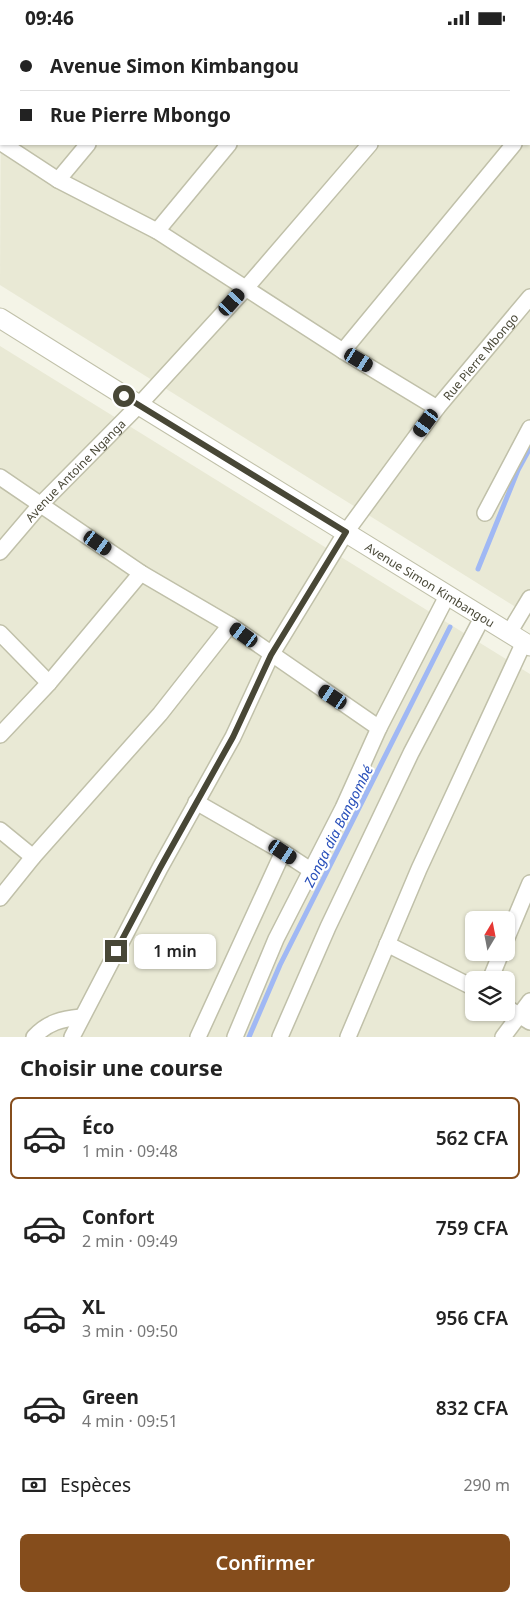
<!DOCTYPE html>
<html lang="fr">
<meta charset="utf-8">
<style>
body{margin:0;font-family:"Noto Sans",sans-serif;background:#f2f2f2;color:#222;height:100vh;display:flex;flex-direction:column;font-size:19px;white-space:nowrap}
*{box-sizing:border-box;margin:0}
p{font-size:16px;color:#767676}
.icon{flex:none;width:28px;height:28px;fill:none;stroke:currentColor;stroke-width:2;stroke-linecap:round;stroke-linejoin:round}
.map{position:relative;height:1002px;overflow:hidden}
.side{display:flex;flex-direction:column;background:#fff;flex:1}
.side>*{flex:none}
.guide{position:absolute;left:0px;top:0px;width:530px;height:110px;box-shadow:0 1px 4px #0004;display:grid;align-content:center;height:110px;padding:0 20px;background:#fff}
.needle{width:32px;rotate:10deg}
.buttons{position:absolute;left:465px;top:876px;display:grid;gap:10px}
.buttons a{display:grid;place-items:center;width:50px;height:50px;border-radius:8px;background:#fff;box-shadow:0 1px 4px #0004;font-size:25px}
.end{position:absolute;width:22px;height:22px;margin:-11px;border:6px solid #484736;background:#fff;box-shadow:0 0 0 2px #fff}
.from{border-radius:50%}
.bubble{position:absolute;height:35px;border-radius:8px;background:#fff;box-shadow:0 1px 4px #0004;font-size:16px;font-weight:600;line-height:35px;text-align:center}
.car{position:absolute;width:15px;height:30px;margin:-15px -8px;border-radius:6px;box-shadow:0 0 4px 1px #0007;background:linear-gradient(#222 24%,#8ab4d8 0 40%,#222 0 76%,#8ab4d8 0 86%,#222 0)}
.guide b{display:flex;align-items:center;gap:18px;height:48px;font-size:19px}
.guide b+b{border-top:1px solid #e0e0e0}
.guide i{width:12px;height:12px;background:#222}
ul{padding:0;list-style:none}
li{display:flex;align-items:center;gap:15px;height:82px;margin:0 10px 8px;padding:0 10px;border:2px solid transparent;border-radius:8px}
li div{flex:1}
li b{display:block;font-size:19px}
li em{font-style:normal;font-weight:600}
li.selected{border-color:#854d1c}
li>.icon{width:45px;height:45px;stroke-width:1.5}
h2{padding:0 20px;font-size:22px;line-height:60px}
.pay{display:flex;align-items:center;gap:12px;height:55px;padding:0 20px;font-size:19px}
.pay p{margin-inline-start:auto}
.cta{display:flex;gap:10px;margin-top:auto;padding:10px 20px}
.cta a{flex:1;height:58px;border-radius:8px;background:#854d1c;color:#fff;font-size:20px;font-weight:600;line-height:58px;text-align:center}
.status{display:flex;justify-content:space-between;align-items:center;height:35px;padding:0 25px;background:#fff;direction:ltr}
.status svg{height:14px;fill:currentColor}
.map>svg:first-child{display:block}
.residential{fill:#e9e9d5;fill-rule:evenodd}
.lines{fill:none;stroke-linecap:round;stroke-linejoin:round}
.stream{stroke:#a0b8f4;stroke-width:5}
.minor-casing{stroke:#c0c0a9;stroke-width:18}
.tertiary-casing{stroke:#c0c0a9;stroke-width:21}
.minor{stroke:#fff;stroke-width:15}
.tertiary{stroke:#fff;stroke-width:19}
.route{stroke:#484736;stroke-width:6}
.labels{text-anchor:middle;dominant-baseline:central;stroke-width:4.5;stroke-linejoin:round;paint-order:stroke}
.street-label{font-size:12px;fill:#484736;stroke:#fff}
.water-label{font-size:14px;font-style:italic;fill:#284fba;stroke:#fff}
</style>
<div class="status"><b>09:46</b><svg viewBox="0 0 49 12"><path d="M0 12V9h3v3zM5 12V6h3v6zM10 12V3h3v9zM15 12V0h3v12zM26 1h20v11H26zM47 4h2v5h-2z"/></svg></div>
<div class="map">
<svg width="530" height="1002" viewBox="0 0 530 1002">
<rect width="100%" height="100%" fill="#f4f4e7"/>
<!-- residential -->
<g class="residential">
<polygon points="16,0 530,0 530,581 0,250 1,18 1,109 529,109 529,1 15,1"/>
<path d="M0 311 530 639V1002H0ZM474 885H506V918H474ZM474 945H506V978H474Z"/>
</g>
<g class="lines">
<!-- stream -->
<g class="stream">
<polyline points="478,534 518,435 530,413"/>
<polyline points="249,1002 280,930 450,592"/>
</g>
<defs>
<g id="minor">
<polyline points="24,1 25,0"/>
<polyline points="180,1 181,0"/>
<polyline points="317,1 318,0"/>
<polyline points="463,1 464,0"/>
<polyline points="0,31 1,29"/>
<polyline points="529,92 530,90"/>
<polyline points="3,109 58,145 157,196 343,316 437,373"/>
<polyline points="58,145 88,109"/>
<polyline points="157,196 229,109"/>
<polyline points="343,316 514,109"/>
<polyline points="0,442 141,538 230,590 379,693"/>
<polyline points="485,478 530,393"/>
<path id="s1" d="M0 517 41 469 139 370 246 253 370 109"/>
<polyline points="0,598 49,648"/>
<polyline points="509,598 530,563"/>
<polyline points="0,700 49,648 141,538"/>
<polyline points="196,767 283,817 312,836"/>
<polyline points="0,795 33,822"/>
<polyline points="0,863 33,822 160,679 230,590"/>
<polyline points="506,905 530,848"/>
<polyline points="387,909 474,953"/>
<polyline points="490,945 501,918"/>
<polyline points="506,972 530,987"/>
<path d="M34 1002C48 987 62 984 81 982"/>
<path id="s2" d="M72 1002 160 833 233 702 271 620 346 497 437 373 530 262"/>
<polyline points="198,1002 283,817"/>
<polyline points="235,1002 276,904 343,773 379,693 447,561"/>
<polyline points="280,1002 328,892 411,718 483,581"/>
<polyline points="348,1002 419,834 524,607"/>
<polyline points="503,1002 530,966"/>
</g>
<g id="tertiary">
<path id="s3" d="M0 283 139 370 530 611"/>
</g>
</defs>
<!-- minor casing -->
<use href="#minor" class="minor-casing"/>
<!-- tertiary casing -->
<use href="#tertiary" class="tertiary-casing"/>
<!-- minor -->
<use href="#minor" class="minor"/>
<!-- tertiary -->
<use href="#tertiary" class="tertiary"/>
</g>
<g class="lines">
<!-- route -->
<polyline class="route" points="116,916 160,833 233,702 271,620 346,497 124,361"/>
</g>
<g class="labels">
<!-- street labels -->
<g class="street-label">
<text stroke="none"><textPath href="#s2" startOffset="796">Rue Pierre Mbongo</textPath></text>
<text stroke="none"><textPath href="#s1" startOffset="111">Avenue Antoine Nganga</textPath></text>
<text stroke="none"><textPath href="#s3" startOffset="506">Avenue Simon Kimbangou</textPath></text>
</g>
<!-- water labels -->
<g class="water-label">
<text transform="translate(338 791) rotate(-63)">Zonga dia Bangombé</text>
</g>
</g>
</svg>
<div class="buttons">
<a><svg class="needle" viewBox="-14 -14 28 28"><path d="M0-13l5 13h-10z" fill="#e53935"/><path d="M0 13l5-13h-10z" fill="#767676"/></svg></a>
<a><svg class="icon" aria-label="layers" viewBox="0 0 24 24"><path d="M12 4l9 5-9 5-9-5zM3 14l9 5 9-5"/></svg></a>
</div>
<i class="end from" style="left:124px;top:361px"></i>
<i class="end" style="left:116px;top:916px"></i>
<div class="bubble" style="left:134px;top:899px;width:82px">1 min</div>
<i class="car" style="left:232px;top:267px;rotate:42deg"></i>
<i class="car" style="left:359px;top:325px;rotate:121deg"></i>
<i class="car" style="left:426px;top:388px;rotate:216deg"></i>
<i class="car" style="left:98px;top:508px;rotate:125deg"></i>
<i class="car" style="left:244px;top:600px;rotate:306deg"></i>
<i class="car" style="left:333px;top:662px;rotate:304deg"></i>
<i class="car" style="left:283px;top:817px;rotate:124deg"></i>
<div class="guide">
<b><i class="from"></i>Avenue Simon Kimbangou</b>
<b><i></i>Rue Pierre Mbongo</b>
</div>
</div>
<section class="side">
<h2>Choisir une course</h2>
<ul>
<li class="selected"><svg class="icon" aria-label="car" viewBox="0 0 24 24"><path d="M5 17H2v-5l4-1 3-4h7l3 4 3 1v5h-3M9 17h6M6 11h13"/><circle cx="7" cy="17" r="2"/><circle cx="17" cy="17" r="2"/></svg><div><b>Éco</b><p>1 min · 09:48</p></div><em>562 CFA</em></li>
<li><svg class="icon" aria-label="car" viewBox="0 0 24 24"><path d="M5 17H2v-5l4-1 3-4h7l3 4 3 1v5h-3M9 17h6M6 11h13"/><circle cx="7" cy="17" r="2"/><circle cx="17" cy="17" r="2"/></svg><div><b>Confort</b><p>2 min · 09:49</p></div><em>759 CFA</em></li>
<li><svg class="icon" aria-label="car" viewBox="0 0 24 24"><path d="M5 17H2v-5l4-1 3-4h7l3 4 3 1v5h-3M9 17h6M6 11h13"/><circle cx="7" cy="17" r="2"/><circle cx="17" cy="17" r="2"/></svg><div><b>XL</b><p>3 min · 09:50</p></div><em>956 CFA</em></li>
<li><svg class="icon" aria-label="car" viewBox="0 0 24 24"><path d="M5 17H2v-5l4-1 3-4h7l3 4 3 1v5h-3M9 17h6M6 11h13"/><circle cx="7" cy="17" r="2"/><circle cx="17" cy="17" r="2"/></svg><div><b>Green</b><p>4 min · 09:51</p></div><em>832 CFA</em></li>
</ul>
<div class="pay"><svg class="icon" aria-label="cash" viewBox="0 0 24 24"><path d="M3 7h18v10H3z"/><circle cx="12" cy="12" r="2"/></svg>Espèces<p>290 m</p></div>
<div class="cta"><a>Confirmer</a></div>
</section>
